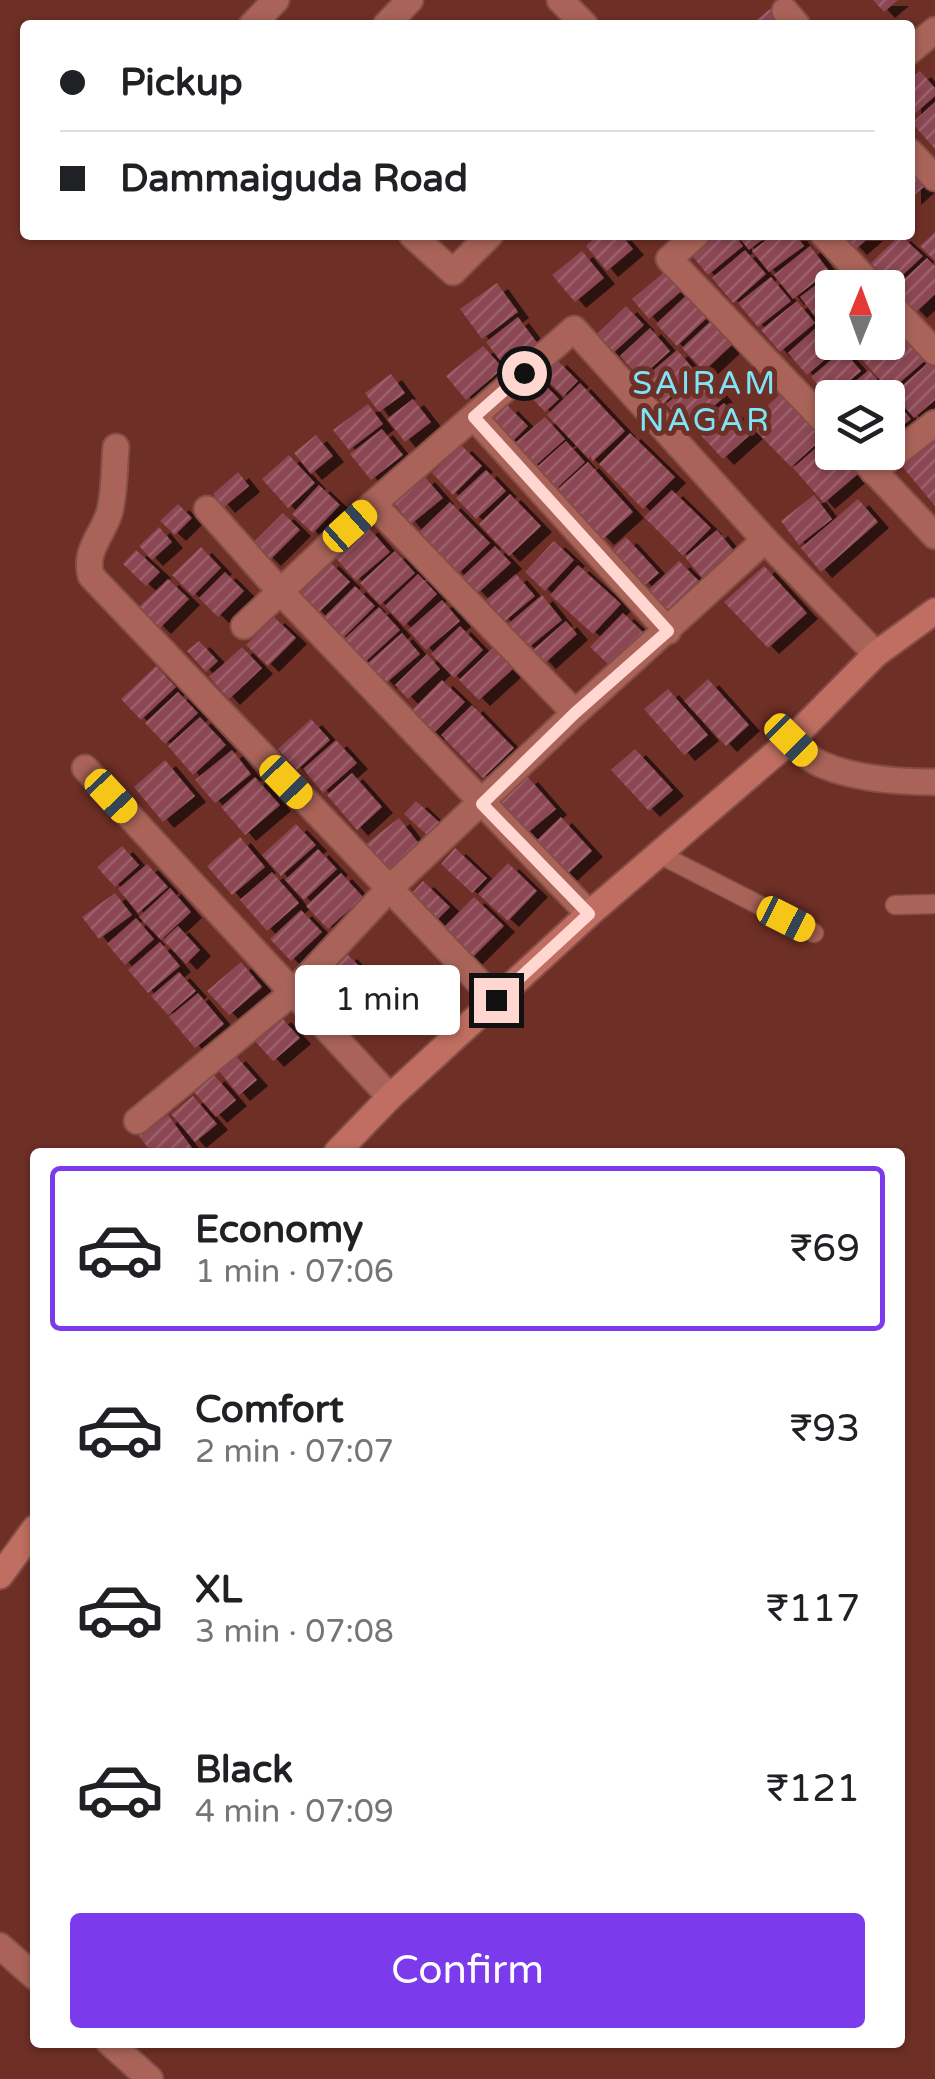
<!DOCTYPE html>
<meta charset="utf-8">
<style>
body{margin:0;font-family:"Varela Round",sans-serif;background:#f2f2f2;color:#202124;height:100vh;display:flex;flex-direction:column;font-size:38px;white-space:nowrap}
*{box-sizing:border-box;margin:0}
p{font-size:32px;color:#757577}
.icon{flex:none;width:55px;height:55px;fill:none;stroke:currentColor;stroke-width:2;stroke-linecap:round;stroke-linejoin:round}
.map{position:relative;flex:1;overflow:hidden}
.side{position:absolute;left:30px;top:1148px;width:875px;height:900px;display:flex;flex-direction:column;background:#fff;border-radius:10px;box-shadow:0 2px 8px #0004}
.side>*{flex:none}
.hud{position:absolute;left:20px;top:20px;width:895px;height:220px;border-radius:10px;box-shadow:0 2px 8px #0004;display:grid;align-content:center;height:220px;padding:0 40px;background:#fff}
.needle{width:65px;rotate:1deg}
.tools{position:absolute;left:815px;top:270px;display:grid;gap:20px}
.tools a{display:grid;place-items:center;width:90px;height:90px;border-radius:10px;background:#fff;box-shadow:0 2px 8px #0004;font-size:50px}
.end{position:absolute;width:45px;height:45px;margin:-22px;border:12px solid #ffd7d0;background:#111;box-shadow:0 0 0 5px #111}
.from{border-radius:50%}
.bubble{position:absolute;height:70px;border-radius:10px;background:#fff;box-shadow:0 2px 8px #0004;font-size:32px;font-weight:600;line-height:70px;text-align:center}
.car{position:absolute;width:30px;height:60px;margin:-30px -15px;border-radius:12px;box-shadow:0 0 8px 2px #0007;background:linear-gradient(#f5c518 24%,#345 0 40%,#f5c518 0 76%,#345 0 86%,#f5c518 0)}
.hud b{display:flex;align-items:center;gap:35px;height:95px;font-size:38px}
.hud b+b{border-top:2px solid #e0e0e0}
.hud i{width:25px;height:25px;background:#202124}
ul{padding:18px 0 0;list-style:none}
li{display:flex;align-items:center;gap:30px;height:165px;margin:0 20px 15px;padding:0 20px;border:5px solid transparent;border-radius:10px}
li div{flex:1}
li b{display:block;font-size:38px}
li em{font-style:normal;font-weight:600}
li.on{border-color:#7c3aed}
li>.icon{width:90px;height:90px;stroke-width:1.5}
.primary-button{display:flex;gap:20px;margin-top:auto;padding:20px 40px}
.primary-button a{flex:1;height:115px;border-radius:10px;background:#7c3aed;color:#fff;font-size:40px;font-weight:600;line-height:115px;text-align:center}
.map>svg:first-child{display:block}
.building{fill:url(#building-hatch);filter:url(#shadow)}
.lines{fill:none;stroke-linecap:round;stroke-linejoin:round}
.lane-casing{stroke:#844e47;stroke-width:21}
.street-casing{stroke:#844e47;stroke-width:29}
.secondary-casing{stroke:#844e47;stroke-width:29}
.lane{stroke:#a96358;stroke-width:18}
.street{stroke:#a96358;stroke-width:25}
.secondary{stroke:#bf6e61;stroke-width:25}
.route{stroke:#ffd7d0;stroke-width:12}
.labels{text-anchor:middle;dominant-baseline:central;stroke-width:10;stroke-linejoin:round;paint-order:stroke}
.neighbourhood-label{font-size:32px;letter-spacing:2.5px;fill:#7de5f7;stroke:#6e2f26}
</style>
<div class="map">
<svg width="935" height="2079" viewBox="0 0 935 2079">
<defs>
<pattern id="building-hatch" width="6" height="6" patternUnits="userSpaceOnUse" patternTransform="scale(2.5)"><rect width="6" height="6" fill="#8b4753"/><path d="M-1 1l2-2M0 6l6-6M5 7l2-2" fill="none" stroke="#9c616b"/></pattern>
<filter id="shadow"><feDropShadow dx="11" dy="6" stdDeviation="0" flood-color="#0009"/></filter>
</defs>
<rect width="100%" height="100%" fill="#6e2f26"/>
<!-- building -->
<g class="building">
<polygon points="873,0 898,0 884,12"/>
<polygon points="770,9 783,25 751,25"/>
<polygon points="920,71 935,88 935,96 910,118 910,80"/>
<polygon points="935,102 935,149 912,123"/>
<polygon points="910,165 927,184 910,199"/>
<polygon points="935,232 935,261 920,246"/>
<polygon points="598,235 621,235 633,249 607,271 586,246"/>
<polygon points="708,235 734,235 743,246 708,275 688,251"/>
<polygon points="737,235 768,235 749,250"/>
<polygon points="773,235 796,235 804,246 769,272 752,251"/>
<polygon points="843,235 872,235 856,249"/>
<polygon points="900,235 923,256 892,285 871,263"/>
<polygon points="810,246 829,271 793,299 774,275"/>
<polygon points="745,250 766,274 733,303 712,278"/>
<polygon points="582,251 604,278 575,302 552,275"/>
<polygon points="927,258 935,266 935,294 916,312 894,289"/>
<polygon points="668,269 685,288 649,319 632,299"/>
<polygon points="834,271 847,288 832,288 832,306 816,318 800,297"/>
<polygon points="771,277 791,301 758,327 738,303"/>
<polygon points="497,283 518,312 482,339 460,309"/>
<polygon points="690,292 711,314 677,346 656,324"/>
<polygon points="797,301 815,323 780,352 761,330"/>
<polygon points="626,306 644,325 612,354 595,336"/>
<polygon points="888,314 927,359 890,391 849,345 888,342"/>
<polygon points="518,317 538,344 506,368 486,342"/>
<polygon points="714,318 736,341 704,371 682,348"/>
<polygon points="819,325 839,347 807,375 788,353"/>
<polygon points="650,328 670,351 640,378 620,356"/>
<polygon points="483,346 503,368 466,400 446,376"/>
<polygon points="677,350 697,373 663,404 642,380"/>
<polygon points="843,350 861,371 829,398 811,377"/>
<polygon points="556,359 578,381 563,396 541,374"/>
<polygon points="930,361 935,366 935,400 914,418 893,394"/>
<polygon points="869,370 911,419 888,438 888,398 835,398"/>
<polygon points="702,373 723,398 688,429 666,404"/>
<polygon points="391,374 405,393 379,412 365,393"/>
<polygon points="538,378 559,399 545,412 524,390"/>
<polygon points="580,383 625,431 592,462 591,456 589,459 547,415"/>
<polygon points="782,392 825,436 791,467 749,424"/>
<polygon points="413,399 431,422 405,442 387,419"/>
<polygon points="724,403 752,433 723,459 695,429"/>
<polygon points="368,404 383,424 349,450 333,430"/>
<polygon points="507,405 528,426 510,444 488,423"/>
<polygon points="545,417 565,439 534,467 514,444"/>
<polygon points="382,429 403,455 371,480 350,454"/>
<polygon points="630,433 675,477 643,509 599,464"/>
<polygon points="316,435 333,456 311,474 294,453"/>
<polygon points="935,438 935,506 901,465"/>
<polygon points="826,439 832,446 832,452 838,452 858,474 824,503 793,468"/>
<polygon points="566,441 585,462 556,489 536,468"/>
<polygon points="461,445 482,466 453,495 432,473"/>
<polygon points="289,455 315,483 288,508 262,479"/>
<polygon points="588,462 633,512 603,539 557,490"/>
<polygon points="486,470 506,491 476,519 456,498"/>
<polygon points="238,472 249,486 224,507 213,494"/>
<polygon points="424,476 443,498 411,524 393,502"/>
<polygon points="319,485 340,505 313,533 292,514"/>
<polygon points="672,490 711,528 683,556 644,517"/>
<polygon points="510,494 541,526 509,556 479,524"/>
<polygon points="814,495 832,519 799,545 781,521"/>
<polygon points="858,499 878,522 821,572 801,548"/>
<polygon points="450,502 490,543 458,574 419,532"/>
<polygon points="178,504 192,518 175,535 160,521"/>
<polygon points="283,513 300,530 270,560 253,543"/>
<polygon points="367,526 390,552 356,581 334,556"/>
<polygon points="159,527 172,542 152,560 139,546"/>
<polygon points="717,530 735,552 703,579 685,557"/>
<polygon points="626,537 659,573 645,585 612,549"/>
<polygon points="554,541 574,560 545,591 525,572"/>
<polygon points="495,546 511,563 478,593 462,577"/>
<polygon points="201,547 221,568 193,596 172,575"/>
<polygon points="136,550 160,572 146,586 123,564"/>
<polygon points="395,551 415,573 380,605 360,583"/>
<polygon points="328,560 350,582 318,613 296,590"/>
<polygon points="679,561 700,582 667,614 646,592"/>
<polygon points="578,565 621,604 593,634 550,595"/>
<polygon points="764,566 807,613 768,648 724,602"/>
<polygon points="225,572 244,591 218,617 199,598"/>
<polygon points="418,574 437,594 404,626 385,606"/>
<polygon points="516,574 535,596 505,621 486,600"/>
<polygon points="168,579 189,599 160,628 139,607"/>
<polygon points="355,586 375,606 342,639 322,619"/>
<polygon points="542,595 562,620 528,648 508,624"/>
<polygon points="442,600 460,621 426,650 408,630"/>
<polygon points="379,607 400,630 364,663 343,640"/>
<polygon points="623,613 644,633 611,667 590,647"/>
<polygon points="274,617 296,638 268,666 246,645"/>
<polygon points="566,621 577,634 545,663 533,650"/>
<polygon points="460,626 483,650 454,678 431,654"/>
<polygon points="402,633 420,654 386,683 368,663"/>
<polygon points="199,641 218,661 206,672 187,651"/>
<polygon points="242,647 262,668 229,699 209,677"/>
<polygon points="494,647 514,668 479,700 459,680"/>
<polygon points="427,654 440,669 408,699 395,685"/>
<polygon points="156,666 176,687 141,720 121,699"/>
<polygon points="708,679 749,725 726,746 684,701"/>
<polygon points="442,680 465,702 433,734 410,712"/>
<polygon points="668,689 708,735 684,755 644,709"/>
<polygon points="178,692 198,713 165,744 145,723"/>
<polygon points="472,705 514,748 483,778 441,735"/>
<polygon points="200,717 226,745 193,775 168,746"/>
<polygon points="311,719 330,740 297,770 278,749"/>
<polygon points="336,740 357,763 323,793 303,769"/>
<polygon points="635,749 673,790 649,811 611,770"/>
<polygon points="232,750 251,774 215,803 195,780"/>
<polygon points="165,760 195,796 163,822 134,787"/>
<polygon points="352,773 382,807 357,830 327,795"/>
<polygon points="527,776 556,809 524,836 495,803"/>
<polygon points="255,777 280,805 245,835 221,807"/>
<polygon points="416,801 439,822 427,835 404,814"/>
<polygon points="561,817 592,851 565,876 534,843"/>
<polygon points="399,818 420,845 388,871 366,844"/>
<polygon points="296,824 316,845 281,876 262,855"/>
<polygon points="240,837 265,867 232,895 207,866"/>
<polygon points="122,846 139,865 115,887 97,867"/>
<polygon points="455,848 487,878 472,893 441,864"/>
<polygon points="318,849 337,869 304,900 285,880"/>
<polygon points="508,863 537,891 508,921 478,894"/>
<polygon points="147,864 168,887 138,913 118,889"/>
<polygon points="272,872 299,903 267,931 240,900"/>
<polygon points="341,873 363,897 328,929 306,906"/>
<polygon points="423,881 450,907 435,922 409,896"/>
<polygon points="170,888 191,912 161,940 139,917"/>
<polygon points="115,893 132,915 99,939 82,917"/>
<polygon points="474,897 504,926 471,959 441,930"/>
<polygon points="301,910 322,932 291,961 270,939"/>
<polygon points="136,918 154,939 125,965 107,944"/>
<polygon points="178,926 200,950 186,964 163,940"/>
<polygon points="160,942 180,966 148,993 128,970"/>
<polygon points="346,953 367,974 332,1010 310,989"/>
<polygon points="241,962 262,987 229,1015 207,991"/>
<polygon points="179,972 196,991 168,1015 151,996"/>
<polygon points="370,979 383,992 348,1027 335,1013"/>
<polygon points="198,993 224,1024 195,1048 169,1017"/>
<polygon points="280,1016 300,1038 273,1061 253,1039"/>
<polygon points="235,1055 257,1080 239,1095 218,1070"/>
<polygon points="214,1075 236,1100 216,1117 194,1092"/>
<polygon points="193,1096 217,1124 195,1142 171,1114"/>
<polygon points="168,1115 192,1148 186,1152 151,1152 139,1136"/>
</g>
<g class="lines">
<defs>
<g id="lane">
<polyline points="659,854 814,933"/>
<polyline points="895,905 935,904"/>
</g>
<g id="street">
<polyline points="560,0 585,25"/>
<polyline points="785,11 797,25"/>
<polyline points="252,25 276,0"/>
<polyline points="386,25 410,0"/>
<polyline points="910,51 935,30"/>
<polyline points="910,152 935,178"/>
<polyline points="412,235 453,272 490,235"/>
<polyline points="696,235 669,259 832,429"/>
<polyline points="824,235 874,288"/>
<polyline points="888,302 935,352"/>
<polyline points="474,417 668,631"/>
<path d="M116 447C114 469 115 493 109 514 101 537 84 551 91 576L496 1000"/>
<polyline points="856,452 935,536"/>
<polyline points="873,471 935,423"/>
<polyline points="207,509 279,590 589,914"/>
<polyline points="765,540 876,654"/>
<polyline points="244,626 373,504 574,329 765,540 575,713"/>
<path d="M791 740C801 750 810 760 823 765 856 779 900 782 935 782"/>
<polyline points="85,768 390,1097"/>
<polyline points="137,1121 292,993 389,889 575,713 373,504"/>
<polyline points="0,1946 35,1977"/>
<polyline points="109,2042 150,2079"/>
</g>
<g id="secondary">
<polyline points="337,1152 390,1097 589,914 791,740 876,654 935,611"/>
<polyline points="0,1576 35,1528"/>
</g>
</defs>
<!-- lane casing -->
<use href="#lane" class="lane-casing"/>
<!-- street casing -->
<use href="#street" class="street-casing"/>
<!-- secondary casing -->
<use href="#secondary" class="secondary-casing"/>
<!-- lane -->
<use href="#lane" class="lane"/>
<!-- street -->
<use href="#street" class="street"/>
<!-- secondary -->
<use href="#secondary" class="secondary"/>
</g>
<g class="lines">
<!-- route -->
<polyline class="route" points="496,1000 589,914 482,804 575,713 668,631 474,417 524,373"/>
</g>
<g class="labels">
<!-- neighbourhood labels -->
<g class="neighbourhood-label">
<text x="705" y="384">SAIRAM<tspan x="705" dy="37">NAGAR</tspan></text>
</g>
</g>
</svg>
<div class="tools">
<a><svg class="needle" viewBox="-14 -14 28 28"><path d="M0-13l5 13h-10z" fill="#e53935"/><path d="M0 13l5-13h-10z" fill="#757577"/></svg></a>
<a><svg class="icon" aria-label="layers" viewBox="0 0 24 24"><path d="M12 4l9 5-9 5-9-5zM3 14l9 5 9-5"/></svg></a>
</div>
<i class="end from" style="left:524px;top:373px"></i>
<i class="end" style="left:496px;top:1000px"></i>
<div class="bubble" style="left:295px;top:965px;width:165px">1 min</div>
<i class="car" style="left:350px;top:526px;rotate:48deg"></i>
<i class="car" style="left:791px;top:740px;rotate:135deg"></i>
<i class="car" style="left:286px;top:782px;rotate:136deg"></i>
<i class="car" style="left:111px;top:796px;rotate:137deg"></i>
<i class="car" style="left:786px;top:919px;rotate:117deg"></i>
<div class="hud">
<b><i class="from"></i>Pickup</b>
<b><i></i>Dammaiguda Road</b>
</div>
<section class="side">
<ul>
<li class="on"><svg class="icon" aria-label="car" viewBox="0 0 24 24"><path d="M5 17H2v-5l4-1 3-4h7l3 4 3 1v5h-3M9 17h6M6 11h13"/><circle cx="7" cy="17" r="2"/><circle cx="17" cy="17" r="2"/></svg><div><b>Economy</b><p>1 min · 07:06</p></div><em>₹69</em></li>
<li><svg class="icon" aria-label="car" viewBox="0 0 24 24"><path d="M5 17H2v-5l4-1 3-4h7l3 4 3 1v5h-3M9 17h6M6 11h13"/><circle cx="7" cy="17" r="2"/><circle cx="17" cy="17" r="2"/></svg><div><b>Comfort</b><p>2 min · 07:07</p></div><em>₹93</em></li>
<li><svg class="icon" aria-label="car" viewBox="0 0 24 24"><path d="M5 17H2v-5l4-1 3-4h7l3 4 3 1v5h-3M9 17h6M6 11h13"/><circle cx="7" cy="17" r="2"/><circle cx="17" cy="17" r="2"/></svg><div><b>XL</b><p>3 min · 07:08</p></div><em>₹117</em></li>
<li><svg class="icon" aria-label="car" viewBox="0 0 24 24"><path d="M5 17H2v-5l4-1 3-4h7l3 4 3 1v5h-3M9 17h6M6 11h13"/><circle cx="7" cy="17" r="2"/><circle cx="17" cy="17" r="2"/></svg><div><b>Black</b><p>4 min · 07:09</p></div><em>₹121</em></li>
</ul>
<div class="primary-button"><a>Confirm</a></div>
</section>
</div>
